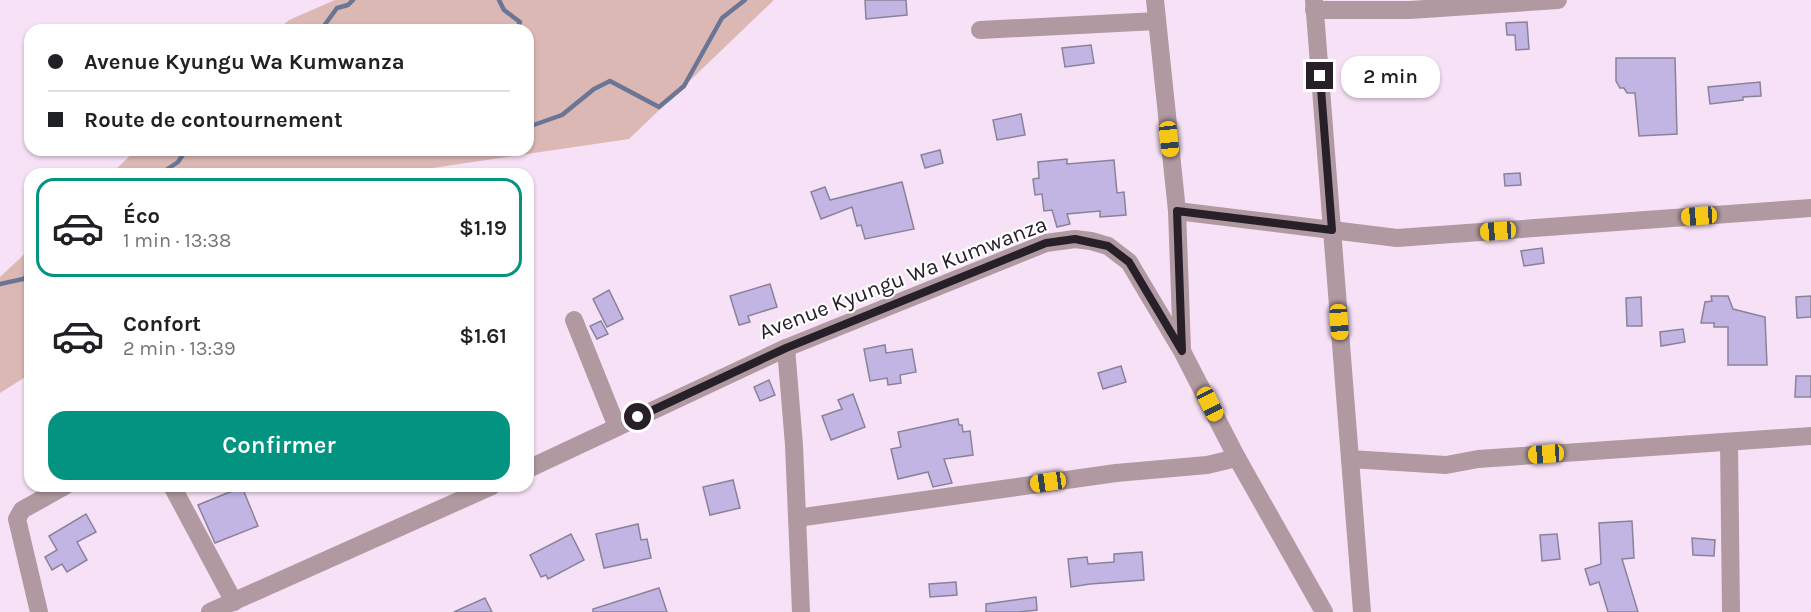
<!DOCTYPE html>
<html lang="fr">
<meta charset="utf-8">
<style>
body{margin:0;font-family:Karla,sans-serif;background:#f6f6f6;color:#202124;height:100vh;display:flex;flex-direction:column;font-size:22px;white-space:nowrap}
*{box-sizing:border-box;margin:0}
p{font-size:20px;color:#757577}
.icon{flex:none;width:33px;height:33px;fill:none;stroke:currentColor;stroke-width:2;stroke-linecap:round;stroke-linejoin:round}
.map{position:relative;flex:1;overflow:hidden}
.drawer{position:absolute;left:24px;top:168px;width:510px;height:324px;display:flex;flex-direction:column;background:#fff;border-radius:18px;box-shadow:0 2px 4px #0004}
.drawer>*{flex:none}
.banner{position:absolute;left:24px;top:24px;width:510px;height:132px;border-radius:18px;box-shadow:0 2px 4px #0004;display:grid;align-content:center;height:132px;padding:0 24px;background:#fff}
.end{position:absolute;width:27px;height:27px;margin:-14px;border:8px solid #282028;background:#fff;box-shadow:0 0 0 3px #fff}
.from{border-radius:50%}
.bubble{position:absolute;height:42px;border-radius:18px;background:#fff;box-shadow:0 2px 4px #0004;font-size:20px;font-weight:600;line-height:42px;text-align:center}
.car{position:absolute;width:18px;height:36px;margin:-18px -9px;border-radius:8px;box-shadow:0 0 4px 2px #0007;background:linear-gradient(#f5c518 24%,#345 0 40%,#f5c518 0 76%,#345 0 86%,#f5c518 0)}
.banner b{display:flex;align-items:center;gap:21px;height:57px;font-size:22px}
.banner b+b{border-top:2px solid #e0e0e0}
.banner i{width:15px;height:15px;background:#202124}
ul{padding:10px 0 0;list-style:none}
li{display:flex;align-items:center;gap:18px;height:99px;margin:0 12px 9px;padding:0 12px;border:3px solid transparent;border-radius:18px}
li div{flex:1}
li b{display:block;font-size:22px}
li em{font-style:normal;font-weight:600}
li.active{border-color:#039481}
li>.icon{width:54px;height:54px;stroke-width:1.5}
.action{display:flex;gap:12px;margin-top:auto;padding:12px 24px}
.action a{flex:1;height:69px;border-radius:18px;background:#039481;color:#fff;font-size:24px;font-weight:600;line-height:69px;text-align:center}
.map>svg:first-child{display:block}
.green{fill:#dcb8b4}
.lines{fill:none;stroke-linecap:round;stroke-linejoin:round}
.stream{stroke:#6b7595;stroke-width:4.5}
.building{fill:#c2b5e4;stroke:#89829a;stroke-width:1.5}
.minor{stroke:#b099a0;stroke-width:18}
.route{stroke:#282028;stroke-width:8}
.labels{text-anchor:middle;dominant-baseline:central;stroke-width:4.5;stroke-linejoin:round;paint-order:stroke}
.street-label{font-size:22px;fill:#282028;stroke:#fff}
</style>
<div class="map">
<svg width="1811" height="612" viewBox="0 0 1811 612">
<rect width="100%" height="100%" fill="#f7e1f6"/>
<!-- green -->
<g class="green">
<polygon points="335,0 774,0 629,139 392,174 111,174 136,150 528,150 528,30 277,30 289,20"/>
<polygon points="30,249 30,374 0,393 0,277"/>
</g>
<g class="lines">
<!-- stream -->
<g class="stream">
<polyline points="499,0 504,10 520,22 516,30"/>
<polyline points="321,30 337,8 348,5 353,0"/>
<polyline points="528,127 562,115 594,89 610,81 659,107 684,86 722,18 745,0"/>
<polyline points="160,174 178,162 186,150"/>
<polyline points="0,284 23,279 30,274"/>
</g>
</g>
<!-- building -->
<g class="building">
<polygon points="865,0 906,0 907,15 866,19"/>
<polygon points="1527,22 1529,49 1516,50 1515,35 1507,35 1506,23"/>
<polygon points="1091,45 1094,63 1065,67 1062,48"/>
<polygon points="1616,58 1675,58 1677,134 1639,136 1635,93 1627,93 1624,88 1620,88 1616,81"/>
<polygon points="1760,82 1761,96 1743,97 1743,100 1710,104 1708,87"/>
<polygon points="1021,114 1025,135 997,140 993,120"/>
<polygon points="940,150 943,163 925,168 921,155"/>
<polygon points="1067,159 1067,164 1114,160 1117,193 1124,192 1126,215 1100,217 1100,211 1067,214 1070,224 1057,227 1052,210 1044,211 1042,194 1035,195 1033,179 1039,178 1038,162"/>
<polygon points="1520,173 1521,185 1505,186 1504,174"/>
<polygon points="902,182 914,229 865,239 861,225 857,226 852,207 821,219 811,192 825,187 830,200"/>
<polygon points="1542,248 1544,263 1524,266 1521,251"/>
<polygon points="770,284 777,307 748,316 750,322 739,325 730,296"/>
<polygon points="609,290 623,319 607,327 593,299"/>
<polygon points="1711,296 1728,296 1733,309 1765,317 1767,365 1728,365 1728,327 1714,327 1714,323 1701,323 1705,302 1712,301"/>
<polygon points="1811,296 1811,317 1797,318 1796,297"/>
<polygon points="1641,297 1642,326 1627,326 1626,298"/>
<polygon points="601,321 608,334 597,339 590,326"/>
<polygon points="1683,329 1685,342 1661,346 1660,332"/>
<polygon points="885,345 886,353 912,349 916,372 900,375 901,383 888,385 887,378 870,381 864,349"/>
<polygon points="1121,366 1126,382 1103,389 1098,373"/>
<polygon points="1796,376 1811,376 1811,397 1795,397"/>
<polygon points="769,380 775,395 760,401 754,387"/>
<polygon points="853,394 865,427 831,440 822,416 842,409 838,400"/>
<polygon points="958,419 959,425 962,425 963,432 970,431 973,455 944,459 952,483 933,487 928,472 898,479 891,449 901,447 898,432"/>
<polygon points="733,480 740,508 710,515 703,487"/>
<polygon points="242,487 258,526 215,543 198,505"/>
<polygon points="86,514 96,532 77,542 87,560 67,572 62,564 52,570 45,557 57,550 49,536"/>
<polygon points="1632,521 1634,558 1622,559 1638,612 1608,612 1599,582 1590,585 1585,569 1601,564 1599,523"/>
<polygon points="638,524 641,540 647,539 651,558 604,568 596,534"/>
<polygon points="571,534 584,560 548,579 546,575 541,577 530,555"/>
<polygon points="1557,534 1560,559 1542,561 1540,535"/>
<polygon points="1692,538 1715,540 1714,556 1693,555"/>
<polygon points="1142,552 1144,580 1090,584 1071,587 1068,559 1087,557 1088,564 1114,562 1114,554"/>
<polygon points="956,582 957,595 930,597 929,584"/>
<polygon points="659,588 667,612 593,612 593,609"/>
<polygon points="1036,597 1037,610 1019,612 986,612 986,604"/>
<polygon points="485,598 492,612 454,612"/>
</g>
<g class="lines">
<!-- minor -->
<g class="minor">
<polyline points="1155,0 1177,211 1182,349"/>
<polyline points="1314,0 1362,612"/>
<polyline points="1314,10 1410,10 1558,0"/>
<polyline points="980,30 1157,21"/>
<polyline points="1177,211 1397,238 1811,208"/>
<polyline points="574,320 617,427"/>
<polyline points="786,348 794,445 801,612"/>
<polyline points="1729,442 1731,612"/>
<polyline points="1350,459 1446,465 1478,459 1811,436"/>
<polyline points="528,469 786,348 1046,243 1075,239 1091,241 1108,246 1129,262 1182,351 1237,458 1324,612"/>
<polyline points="172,486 234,602"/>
<polyline points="797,518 1116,473 1207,465 1237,458"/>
<polyline points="39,612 17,519 22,510 65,486"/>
<polyline points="210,612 492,486"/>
</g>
</g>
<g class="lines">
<!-- route -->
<polyline class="route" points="638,417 786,348 1046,243 1075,239 1108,246 1129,262 1182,351 1177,211 1332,230 1320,76"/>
</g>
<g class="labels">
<!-- street labels -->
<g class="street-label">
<text transform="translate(903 278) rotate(-21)">Avenue Kyungu Wa Kumwanza</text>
</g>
</g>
</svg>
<i class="end from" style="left:638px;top:417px"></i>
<i class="end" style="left:1320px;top:76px"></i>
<div class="bubble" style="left:1341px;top:56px;width:99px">2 min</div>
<i class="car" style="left:1169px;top:139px;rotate:174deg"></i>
<i class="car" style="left:1699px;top:216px;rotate:266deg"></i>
<i class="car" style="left:1498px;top:231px;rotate:266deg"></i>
<i class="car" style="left:1339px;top:322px;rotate:176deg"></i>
<i class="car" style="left:1210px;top:404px;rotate:153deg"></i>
<i class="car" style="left:1546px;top:454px;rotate:266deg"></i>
<i class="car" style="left:1048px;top:482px;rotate:262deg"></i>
<div class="banner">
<b><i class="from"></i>Avenue Kyungu Wa Kumwanza</b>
<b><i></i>Route de contournement</b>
</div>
<section class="drawer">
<ul>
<li class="active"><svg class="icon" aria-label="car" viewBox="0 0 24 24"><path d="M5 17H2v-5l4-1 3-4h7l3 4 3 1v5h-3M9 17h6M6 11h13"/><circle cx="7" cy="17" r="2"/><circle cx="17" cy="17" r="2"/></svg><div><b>Éco</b><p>1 min · 13:38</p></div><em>$1.19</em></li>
<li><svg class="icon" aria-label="car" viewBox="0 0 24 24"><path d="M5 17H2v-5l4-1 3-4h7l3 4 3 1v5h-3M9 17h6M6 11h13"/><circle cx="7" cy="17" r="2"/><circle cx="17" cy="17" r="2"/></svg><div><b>Confort</b><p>2 min · 13:39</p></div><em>$1.61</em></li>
</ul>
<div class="action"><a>Confirmer</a></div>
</section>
</div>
